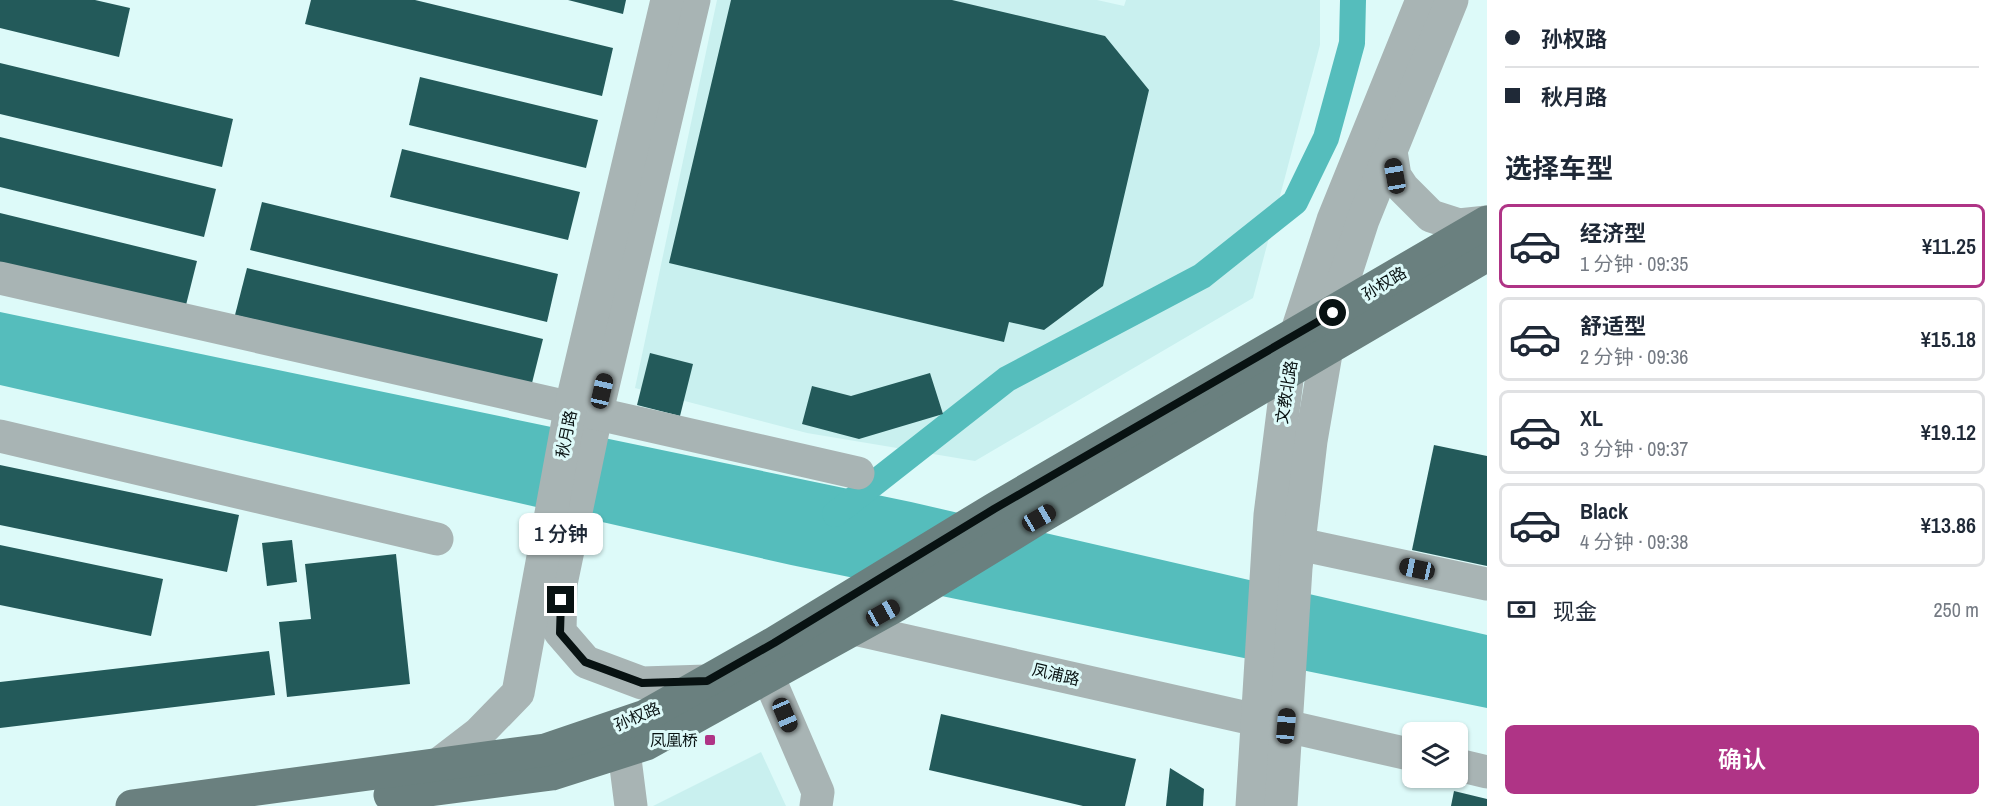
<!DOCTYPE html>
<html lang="zh">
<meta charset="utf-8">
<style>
body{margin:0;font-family:"Archivo Narrow","Noto Sans SC",sans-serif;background:#f6f6f7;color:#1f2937;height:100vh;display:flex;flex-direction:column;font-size:22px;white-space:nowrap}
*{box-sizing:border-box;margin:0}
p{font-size:20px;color:#747a83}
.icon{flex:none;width:33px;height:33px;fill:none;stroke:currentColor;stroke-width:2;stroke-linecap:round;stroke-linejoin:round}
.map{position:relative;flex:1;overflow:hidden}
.sheet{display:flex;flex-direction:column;background:#fff;width:510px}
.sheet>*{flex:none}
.top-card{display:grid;align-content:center;height:132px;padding:0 18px;background:#fff}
.tools{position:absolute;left:1402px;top:722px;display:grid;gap:12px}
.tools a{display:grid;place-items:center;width:66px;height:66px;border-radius:9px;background:#fff;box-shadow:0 2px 4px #0004;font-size:30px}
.end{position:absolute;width:27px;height:27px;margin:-14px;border:8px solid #081212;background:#fff;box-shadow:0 0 0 3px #fff}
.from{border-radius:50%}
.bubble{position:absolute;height:42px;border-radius:9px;background:#fff;box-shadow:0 2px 4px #0004;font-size:20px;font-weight:600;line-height:42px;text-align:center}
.car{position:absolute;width:18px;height:36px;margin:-18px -9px;border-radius:8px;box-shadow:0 0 4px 2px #0007;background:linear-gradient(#222 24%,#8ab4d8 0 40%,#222 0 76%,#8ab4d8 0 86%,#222 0)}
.top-card b{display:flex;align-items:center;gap:21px;height:57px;font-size:22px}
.top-card b+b{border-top:2px solid #e0e1e3}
.top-card i{width:15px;height:15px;background:#1f2937}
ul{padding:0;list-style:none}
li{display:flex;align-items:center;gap:18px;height:84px;margin:0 12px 9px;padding:0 6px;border:3px solid #e0e1e3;border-radius:9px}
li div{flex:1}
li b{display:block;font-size:22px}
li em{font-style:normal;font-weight:600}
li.active{border-color:#af3486}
li>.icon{width:54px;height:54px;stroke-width:1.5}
h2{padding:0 18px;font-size:27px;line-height:72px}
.pay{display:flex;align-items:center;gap:15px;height:66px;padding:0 18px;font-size:22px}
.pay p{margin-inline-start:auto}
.cta{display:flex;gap:12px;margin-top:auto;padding:12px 18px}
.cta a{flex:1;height:69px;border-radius:9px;background:#af3486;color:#fff;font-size:24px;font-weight:600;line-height:69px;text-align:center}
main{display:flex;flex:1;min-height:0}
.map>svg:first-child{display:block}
.built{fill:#c9f0ef}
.water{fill:#55bdbc}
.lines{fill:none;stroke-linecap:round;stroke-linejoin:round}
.canal{stroke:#55bdbc;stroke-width:26}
.building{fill:#235a5a}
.minor{stroke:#a8b4b4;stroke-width:33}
.major{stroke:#6a807f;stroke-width:33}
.route{stroke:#081212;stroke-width:8}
.poi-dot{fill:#af3486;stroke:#ddfaf9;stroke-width:2}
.labels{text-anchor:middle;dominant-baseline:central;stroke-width:6;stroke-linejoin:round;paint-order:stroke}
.street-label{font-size:16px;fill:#081212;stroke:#ddfaf9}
.poi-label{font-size:16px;fill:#081212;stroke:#ddfaf9;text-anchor:end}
</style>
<main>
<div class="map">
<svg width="1487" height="806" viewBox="0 0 1487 806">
<rect width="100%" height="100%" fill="#ddfaf9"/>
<!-- built -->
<g class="built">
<polygon points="717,0 1097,0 1124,6 1126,0 1320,0 1320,45 1253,298 975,461 807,433 635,388"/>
<polygon points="761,752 786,806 653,806"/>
</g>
<!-- water -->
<polygon class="water" points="0,312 911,502 1487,635 1487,708 791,565 0,385"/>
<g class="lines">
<!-- canal -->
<polyline class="canal" points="835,514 1007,379 1202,276 1295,202 1326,138 1352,43 1353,0"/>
</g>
<!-- building -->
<g class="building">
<polygon points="0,0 95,0 130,8 119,57 0,28"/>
<polygon points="311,0 415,0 613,48 602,96 305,24"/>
<polygon points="568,0 626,0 623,14"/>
<polygon points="731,0 952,0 1105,36 1149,90 1103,286 1044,330 1009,322 1004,342 669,263"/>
<polygon points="0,63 233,119 222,167 0,114"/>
<polygon points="420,77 598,120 586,168 409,125"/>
<polygon points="0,137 216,189 204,237 0,187"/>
<polygon points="402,149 580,192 568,240 390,197"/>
<polygon points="262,202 558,274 547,322 250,250"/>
<polygon points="0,213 197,261 185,309 0,264"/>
<polygon points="247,268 543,339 531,387 235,315"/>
<polygon points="650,353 693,364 680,416 637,405"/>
<polygon points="930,373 943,414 859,439 802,424 812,386 851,396"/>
<polygon points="1434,445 1487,456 1487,566 1412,550"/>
<polygon points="0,465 239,515 227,572 0,525"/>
<polygon points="292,540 297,582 267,586 262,543"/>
<polygon points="0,545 163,579 151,636 0,605"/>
<polygon points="396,554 410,684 287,697 279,622 311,619 305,564"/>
<polygon points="269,651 275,695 0,728 0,682"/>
<polygon points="941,714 1136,759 1125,806 1083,806 929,770"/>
<polygon points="1170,768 1204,789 1203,806 1166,806"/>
<polygon points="1454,791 1487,799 1487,806 1451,806"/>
</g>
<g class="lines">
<!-- minor -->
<g class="minor">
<polyline points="694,0 596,416 561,584 560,632 586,662 642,683 707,681"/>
<polyline points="1391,151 1395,176 1403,188 1431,216 1459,225 1487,222"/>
<polyline points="0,278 858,473"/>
<polyline points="0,436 437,539"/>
<polyline points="1299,544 1487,584"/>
<polyline points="854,629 1257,720"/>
<polyline points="768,676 818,792 816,806"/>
<polyline points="1286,726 1413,755"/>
<polyline points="624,751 631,806"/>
<polyline points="1458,765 1487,772"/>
<polyline points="436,766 479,733 518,693 570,410 667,0"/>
<polyline points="1252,806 1270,515 1288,372 1296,334 1333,220 1422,0"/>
<polyline points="1281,806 1296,568 1311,441 1333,313 1363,220 1452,0"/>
</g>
<!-- major -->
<g class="major">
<polyline points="390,795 552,774 646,744 897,605 1039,518 1487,255"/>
<polyline points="132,806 545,750 645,716 774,643 994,509 1487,222"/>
</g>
</g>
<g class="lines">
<!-- route -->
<polyline class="route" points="561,600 560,633 585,662 642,683 707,681 774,643 994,509 1333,313"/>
</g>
<!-- markers -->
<rect class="poi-dot" x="704" y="734" width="12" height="12" rx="3"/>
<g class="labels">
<!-- street labels -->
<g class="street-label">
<text transform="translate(1384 283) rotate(-31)">孙权路</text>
<text transform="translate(1286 392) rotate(-81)">文教北路</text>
<text transform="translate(566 434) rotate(-79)">秋月路</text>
<text transform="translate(1056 674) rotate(13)">凤浦路</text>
<text transform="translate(637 716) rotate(-23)">孙权路</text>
</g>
<!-- poi labels -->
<g class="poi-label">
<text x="698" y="740">凤凰桥</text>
</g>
</g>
</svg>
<div class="tools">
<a><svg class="icon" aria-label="layers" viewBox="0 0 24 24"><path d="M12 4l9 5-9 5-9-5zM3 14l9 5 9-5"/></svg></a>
</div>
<i class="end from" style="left:1333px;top:313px"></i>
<i class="end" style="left:561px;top:600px"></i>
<div class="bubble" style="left:519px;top:513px;width:84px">1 分钟</div>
<i class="car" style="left:1395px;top:176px;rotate:350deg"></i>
<i class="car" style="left:602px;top:391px;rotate:13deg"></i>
<i class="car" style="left:1039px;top:518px;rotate:60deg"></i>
<i class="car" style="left:1417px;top:569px;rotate:282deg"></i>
<i class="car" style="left:883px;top:613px;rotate:61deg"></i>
<i class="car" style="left:785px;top:715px;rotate:157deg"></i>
<i class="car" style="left:1286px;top:726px;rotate:5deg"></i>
</div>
<section class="sheet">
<div class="top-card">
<b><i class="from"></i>孙权路</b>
<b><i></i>秋月路</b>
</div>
<h2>选择车型</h2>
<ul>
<li class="active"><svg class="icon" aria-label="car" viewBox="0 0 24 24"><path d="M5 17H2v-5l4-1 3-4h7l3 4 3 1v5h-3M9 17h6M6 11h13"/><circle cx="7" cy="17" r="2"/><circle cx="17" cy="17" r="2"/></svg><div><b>经济型</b><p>1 分钟 · 09:35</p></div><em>¥11.25</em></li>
<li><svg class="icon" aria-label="car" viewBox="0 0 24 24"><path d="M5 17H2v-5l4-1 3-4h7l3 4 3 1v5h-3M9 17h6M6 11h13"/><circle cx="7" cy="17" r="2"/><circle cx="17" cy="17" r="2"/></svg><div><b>舒适型</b><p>2 分钟 · 09:36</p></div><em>¥15.18</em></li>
<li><svg class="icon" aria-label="car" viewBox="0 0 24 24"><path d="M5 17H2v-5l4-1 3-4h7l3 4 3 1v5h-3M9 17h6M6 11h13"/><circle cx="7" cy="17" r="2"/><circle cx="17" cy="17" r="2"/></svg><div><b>XL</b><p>3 分钟 · 09:37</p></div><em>¥19.12</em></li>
<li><svg class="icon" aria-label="car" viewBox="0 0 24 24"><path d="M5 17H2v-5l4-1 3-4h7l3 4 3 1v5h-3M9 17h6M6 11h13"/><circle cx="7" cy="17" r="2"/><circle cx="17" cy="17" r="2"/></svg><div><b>Black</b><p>4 分钟 · 09:38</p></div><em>¥13.86</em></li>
</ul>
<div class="pay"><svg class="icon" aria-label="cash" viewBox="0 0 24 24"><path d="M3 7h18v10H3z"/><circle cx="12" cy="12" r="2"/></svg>现金<p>250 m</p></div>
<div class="cta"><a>确认</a></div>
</section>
</main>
